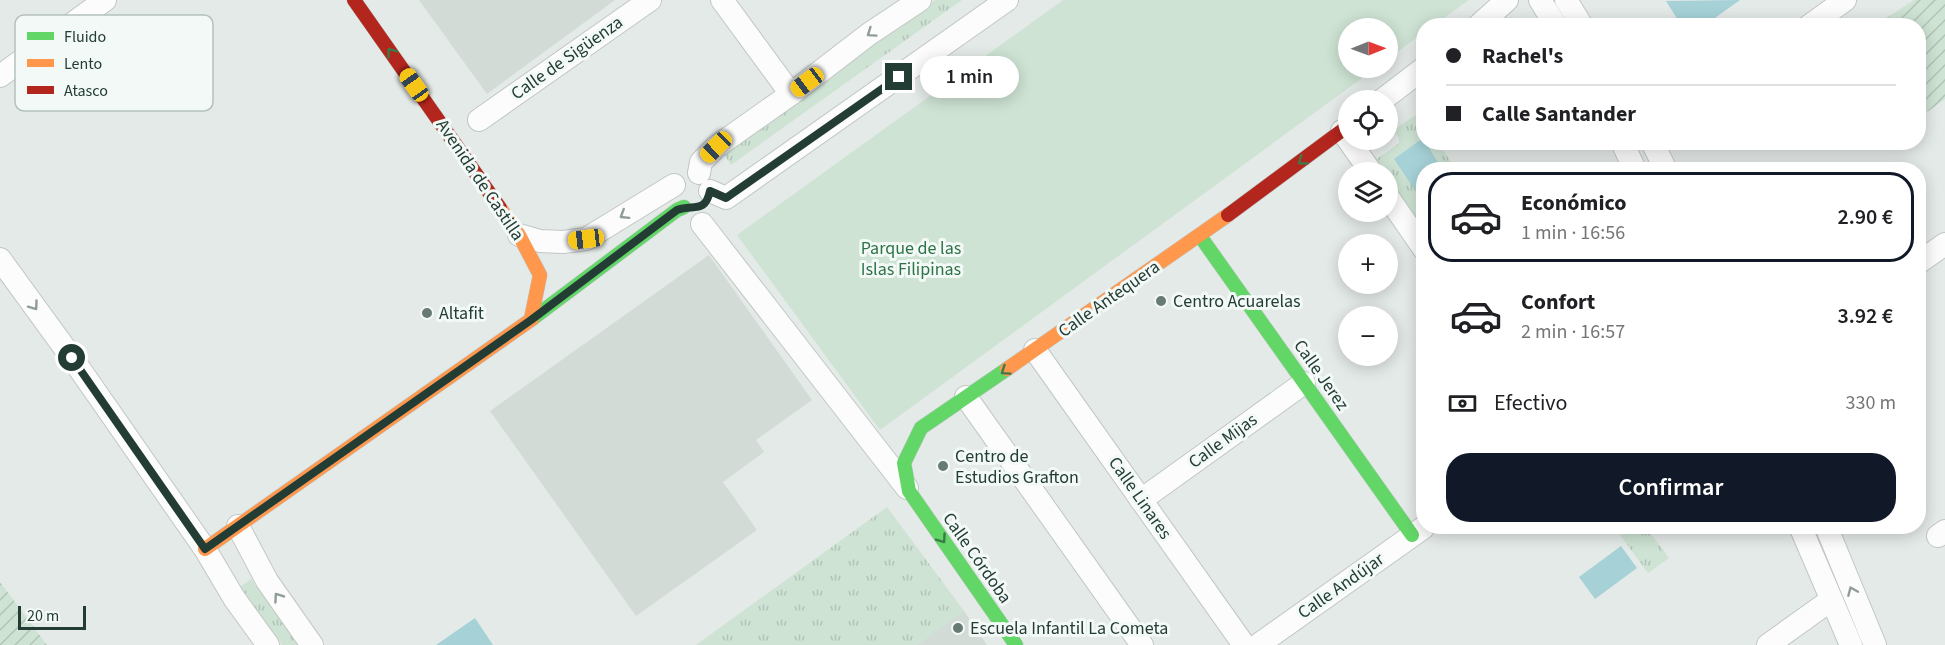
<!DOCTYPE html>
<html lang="es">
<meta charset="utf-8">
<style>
body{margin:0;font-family:"Source Sans 3",sans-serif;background:#f2f2f2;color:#202124;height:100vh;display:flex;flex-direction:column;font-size:22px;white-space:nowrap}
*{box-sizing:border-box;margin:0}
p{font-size:20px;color:#757577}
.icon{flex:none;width:33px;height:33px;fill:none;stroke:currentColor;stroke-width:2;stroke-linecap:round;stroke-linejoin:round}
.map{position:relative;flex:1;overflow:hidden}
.side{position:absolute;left:1416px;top:162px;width:510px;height:372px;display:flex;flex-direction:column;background:#fff;border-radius:24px;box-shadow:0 3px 15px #0003}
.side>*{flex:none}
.guide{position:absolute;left:1416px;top:18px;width:510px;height:132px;border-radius:24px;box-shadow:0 3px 15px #0003;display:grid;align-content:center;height:132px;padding:0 30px;background:#fff}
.needle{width:39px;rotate:89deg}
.tools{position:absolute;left:1338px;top:18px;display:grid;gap:12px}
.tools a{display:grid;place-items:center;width:60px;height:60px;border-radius:50%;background:#fff;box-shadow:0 3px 15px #0003;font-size:30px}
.scale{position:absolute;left:18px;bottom:15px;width:68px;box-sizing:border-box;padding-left:6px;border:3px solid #233d35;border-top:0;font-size:16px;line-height:21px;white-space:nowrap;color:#233d35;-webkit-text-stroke:4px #f3f9f6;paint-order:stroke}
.end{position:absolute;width:27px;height:27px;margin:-14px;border:8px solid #233d35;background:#fff;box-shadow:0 0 0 3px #fff}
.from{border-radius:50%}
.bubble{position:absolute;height:42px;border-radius:21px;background:#fff;box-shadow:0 3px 15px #0003;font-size:20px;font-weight:600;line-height:42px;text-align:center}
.car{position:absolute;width:18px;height:36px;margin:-18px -9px;border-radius:8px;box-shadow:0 0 4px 2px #0007;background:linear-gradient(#f5c518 24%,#345 0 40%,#f5c518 0 76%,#345 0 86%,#f5c518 0)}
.guide b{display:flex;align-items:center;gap:21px;height:57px;font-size:22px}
.guide b+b{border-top:2px solid #e0e0e0}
.guide i{width:15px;height:15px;background:#202124}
ul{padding:10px 0 0;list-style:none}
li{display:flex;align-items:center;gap:18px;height:90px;margin:0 12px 9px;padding:0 18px;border:3px solid transparent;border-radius:24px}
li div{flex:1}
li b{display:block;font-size:22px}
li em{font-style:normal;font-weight:600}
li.selected{border-color:#111827}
li>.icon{width:54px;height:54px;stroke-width:1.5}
.pay{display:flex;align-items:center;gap:15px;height:66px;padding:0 30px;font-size:22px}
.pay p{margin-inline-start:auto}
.action{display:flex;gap:12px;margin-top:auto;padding:12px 30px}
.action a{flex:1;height:69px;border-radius:24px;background:#111827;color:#fff;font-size:24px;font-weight:600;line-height:69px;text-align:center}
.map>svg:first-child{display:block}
.built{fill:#d3dbd7}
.grass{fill:url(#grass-tufts)}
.park{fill:#cee3d4}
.garden{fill:url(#garden-furrows)}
.water{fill:#a6d2d7}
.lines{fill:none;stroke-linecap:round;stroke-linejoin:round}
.street-casing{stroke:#c1c7c4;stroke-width:24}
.fast-casing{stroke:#c0c8c4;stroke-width:15}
.slow-casing{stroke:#c0c8c4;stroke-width:15}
.jam-casing{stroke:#c0c8c4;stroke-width:15}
.street{stroke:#fbfcfb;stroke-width:22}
.fast{stroke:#63d668;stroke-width:14}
.slow{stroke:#ff974d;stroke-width:14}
.jam{stroke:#b3261e;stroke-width:14}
.oneway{stroke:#8f9c98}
.oneway2{stroke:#3d7a49}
.route{stroke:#233d35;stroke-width:8}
.poi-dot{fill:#677a73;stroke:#f3f9f6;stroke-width:2}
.labels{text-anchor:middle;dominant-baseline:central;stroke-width:6;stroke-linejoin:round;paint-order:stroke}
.street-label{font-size:18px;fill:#233d35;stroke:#f3f9f6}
.park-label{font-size:18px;fill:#2e7347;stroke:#f3f9f6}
.poi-label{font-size:18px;fill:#233d35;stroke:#f3f9f6;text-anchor:start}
.key{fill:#f3f9f6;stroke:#b5c1bc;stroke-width:1.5}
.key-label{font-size:16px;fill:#233d35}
</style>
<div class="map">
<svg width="1945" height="645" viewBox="0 0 1945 645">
<defs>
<pattern id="grass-tufts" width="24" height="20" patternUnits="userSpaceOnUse" patternTransform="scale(1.5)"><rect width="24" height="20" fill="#cee3d4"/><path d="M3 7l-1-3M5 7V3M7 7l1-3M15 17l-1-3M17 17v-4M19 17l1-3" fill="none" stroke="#b1c4b7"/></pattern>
<pattern id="garden-furrows" width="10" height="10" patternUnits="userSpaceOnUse" patternTransform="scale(1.5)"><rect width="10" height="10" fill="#cee3d4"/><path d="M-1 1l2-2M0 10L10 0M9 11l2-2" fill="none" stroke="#b1c4b7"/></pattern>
</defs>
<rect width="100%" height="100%" fill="#e4eae7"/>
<!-- built -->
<g class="built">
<polygon points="419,0 615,0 487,94"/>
<polygon points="709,255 812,400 756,440 764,452 723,482 757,530 636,616 490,411"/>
<polygon points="964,611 987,645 916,645"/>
</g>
<!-- grass -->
<g class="grass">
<polygon points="935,0 962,0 731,165 722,151"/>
<polygon points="1421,112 1423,116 1424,142 1439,143 1455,169 1424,170 1423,232 1388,180 1388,172 1382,172 1374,161 1399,143 1399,139 1393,130"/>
<polygon points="887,507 964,611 916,645 696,645"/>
<polygon points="1633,526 1646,527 1669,558 1648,573 1620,535"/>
<polygon points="251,579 299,645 282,645 240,587"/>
</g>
<!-- park -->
<polygon class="park" points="1063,0 1469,0 1434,25 1424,26 1423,33 1388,59 1388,28 1348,28 1348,68 1376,68 880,430 737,235"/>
<!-- garden -->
<g class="garden">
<polygon points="1914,0 1945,0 1945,99 1919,118 1918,26 1876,25"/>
<polygon points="0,582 47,645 0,645"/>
</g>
<!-- water -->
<g class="water">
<polygon points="1740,0 1705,25 1681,25 1666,1"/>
<polygon points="1423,138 1424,142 1426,143 1442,169 1424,170 1423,202 1394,159"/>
<polygon points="1621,546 1637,568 1595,599 1579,577"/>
<polygon points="475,618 493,645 436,645"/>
</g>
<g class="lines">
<defs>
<g id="street">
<polyline points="722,0 791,94"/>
<polyline points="1540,0 1556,26"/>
<polyline points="1566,0 1582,26"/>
<polyline points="1478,26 1507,0"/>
<polyline points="1809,26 1845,0"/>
<polyline points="0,76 105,0"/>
<polyline points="1382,100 1424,68"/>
<polyline points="479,120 650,0"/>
<polyline points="1342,131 1371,172"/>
<polyline points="1622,142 1635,170"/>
<polyline points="1652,142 1666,170"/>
<polyline points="699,173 701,162 716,147 791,94 869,34 920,0"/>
<polyline points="710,191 726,198 1007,0"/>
<polyline points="1388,197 1424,249"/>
<polyline points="702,224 907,488"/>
<polyline points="519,235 540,241 563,242 586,239 674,185"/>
<polyline points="0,259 72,358 205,549 234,598 268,645"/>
<polyline points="1918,263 1945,244"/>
<polyline points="1035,350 1244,645"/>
<polyline points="966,397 1142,645"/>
<polyline points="1141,500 1304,383"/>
<polyline points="238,526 267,581 312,645"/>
<polyline points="1800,526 1851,645"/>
<polyline points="1826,526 1875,645"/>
<polyline points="1938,536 1945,531"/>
<polyline points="1258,645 1423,528"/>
<polyline points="1768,645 1831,600"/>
</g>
<g id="fast">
<polyline points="1200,236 1412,535"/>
<polyline points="532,319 677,210 684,207"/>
<polyline points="1007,369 921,428 904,463 909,491 1016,645"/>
</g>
<g id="slow">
<polyline points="500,208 519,235 540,275 531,319"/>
<polyline points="1007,369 1228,215"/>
<polyline points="205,549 532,319"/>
</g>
<g id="jam">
<polyline points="354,0 500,208"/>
<polyline points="1228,215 1348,126"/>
</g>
</defs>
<!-- street casing -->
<use href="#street" class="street-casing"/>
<!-- fast casing -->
<use href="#fast" class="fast-casing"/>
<!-- slow casing -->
<use href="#slow" class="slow-casing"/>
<!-- jam casing -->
<use href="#jam" class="jam-casing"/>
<!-- street -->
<use href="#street" class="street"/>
<!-- fast -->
<use href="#fast" class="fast"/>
<!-- slow -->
<use href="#slow" class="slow"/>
<!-- jam -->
<use href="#jam" class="jam"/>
</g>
<!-- one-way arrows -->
<defs><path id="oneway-chevron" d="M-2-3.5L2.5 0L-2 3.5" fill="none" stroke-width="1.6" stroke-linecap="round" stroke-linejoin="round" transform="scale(1.5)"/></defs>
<g class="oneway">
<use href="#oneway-chevron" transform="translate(871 33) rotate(145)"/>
<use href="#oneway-chevron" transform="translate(624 215) rotate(148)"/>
<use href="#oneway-chevron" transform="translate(34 306) rotate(54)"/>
<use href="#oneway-chevron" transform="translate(1852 591) rotate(-113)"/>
<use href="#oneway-chevron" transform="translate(278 597) rotate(-125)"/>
</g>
<g class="oneway2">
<use href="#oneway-chevron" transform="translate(391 52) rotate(-125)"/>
<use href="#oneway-chevron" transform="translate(1302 161) rotate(144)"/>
<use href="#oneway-chevron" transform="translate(1005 371) rotate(146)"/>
<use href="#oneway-chevron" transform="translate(942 539) rotate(55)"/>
</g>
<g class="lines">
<!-- route -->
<path class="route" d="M72 358 205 549 531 320 677 210C693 204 705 214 710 191L726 198 899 77"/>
</g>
<!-- markers -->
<g class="poi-dot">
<circle cx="1161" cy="301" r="6"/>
<circle cx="427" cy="313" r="6"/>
<circle cx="943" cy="466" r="6"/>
<circle cx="958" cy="628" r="6"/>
</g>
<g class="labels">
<!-- street labels -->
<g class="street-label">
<text transform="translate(567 58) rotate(-35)">Calle de Sigüenza</text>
<text transform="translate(480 180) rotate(56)">Avenida de Castilla</text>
<text transform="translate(1109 299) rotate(-35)">Calle Antequera</text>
<text transform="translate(1321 375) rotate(55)">Calle Jerez</text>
<text transform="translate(1223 441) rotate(-36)">Calle Mijas</text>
<text transform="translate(1140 498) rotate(55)">Calle Linares</text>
<text transform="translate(977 558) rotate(55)">Calle Córdoba</text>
<text transform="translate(1341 586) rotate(-35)">Calle Andújar</text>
</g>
<!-- park labels -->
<g class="park-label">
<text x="911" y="248">Parque de las<tspan x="911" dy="21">Islas Filipinas</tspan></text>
</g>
<!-- poi labels -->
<g class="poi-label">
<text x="1173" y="301">Centro Acuarelas</text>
<text x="439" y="313">Altafit</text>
<text x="955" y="456">Centro de<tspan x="955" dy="21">Estudios Grafton</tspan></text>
<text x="970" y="628">Escuela Infantil La Cometa</text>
</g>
</g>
<!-- legend -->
<rect x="15" y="15" width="198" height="96" rx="9" class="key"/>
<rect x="27" y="32" width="27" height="8" fill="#63d668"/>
<rect x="27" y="59" width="27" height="8" fill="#ff974d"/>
<rect x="27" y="86" width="27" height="8" fill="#b3261e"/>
<g class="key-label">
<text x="64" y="42">Fluido</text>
<text x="64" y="69">Lento</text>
<text x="64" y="96">Atasco</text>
</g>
</svg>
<div class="tools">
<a><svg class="needle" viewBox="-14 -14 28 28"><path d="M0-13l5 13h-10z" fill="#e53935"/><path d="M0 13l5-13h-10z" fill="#757577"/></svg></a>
<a><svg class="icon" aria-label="locate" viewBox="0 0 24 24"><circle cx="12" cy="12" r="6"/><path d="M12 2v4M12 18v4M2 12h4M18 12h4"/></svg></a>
<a><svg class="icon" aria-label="layers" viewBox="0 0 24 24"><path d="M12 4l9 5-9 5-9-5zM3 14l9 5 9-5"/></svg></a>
<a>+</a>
<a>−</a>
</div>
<div class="scale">20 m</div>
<i class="end from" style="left:72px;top:358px"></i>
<i class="end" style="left:899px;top:77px"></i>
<div class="bubble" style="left:920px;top:56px;width:99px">1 min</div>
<i class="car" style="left:807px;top:82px;rotate:233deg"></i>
<i class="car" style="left:414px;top:85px;rotate:325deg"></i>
<i class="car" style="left:716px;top:147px;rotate:226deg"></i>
<i class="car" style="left:586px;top:239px;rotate:263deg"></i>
<div class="guide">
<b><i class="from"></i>Rachel's</b>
<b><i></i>Calle Santander</b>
</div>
<section class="side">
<ul>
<li class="selected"><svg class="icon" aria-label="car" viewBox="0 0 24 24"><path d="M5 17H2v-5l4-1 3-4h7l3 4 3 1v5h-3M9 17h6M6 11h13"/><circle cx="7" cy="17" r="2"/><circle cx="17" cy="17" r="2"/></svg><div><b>Económico</b><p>1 min · 16:56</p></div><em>2.90 €</em></li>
<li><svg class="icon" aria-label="car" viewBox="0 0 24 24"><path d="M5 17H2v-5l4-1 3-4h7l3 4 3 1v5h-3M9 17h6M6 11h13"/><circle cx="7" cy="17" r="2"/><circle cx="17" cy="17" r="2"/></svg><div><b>Confort</b><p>2 min · 16:57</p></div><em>3.92 €</em></li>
</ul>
<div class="pay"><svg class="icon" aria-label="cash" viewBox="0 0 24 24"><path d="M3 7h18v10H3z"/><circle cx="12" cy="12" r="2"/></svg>Efectivo<p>330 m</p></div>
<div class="action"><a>Confirmar</a></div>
</section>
</div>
